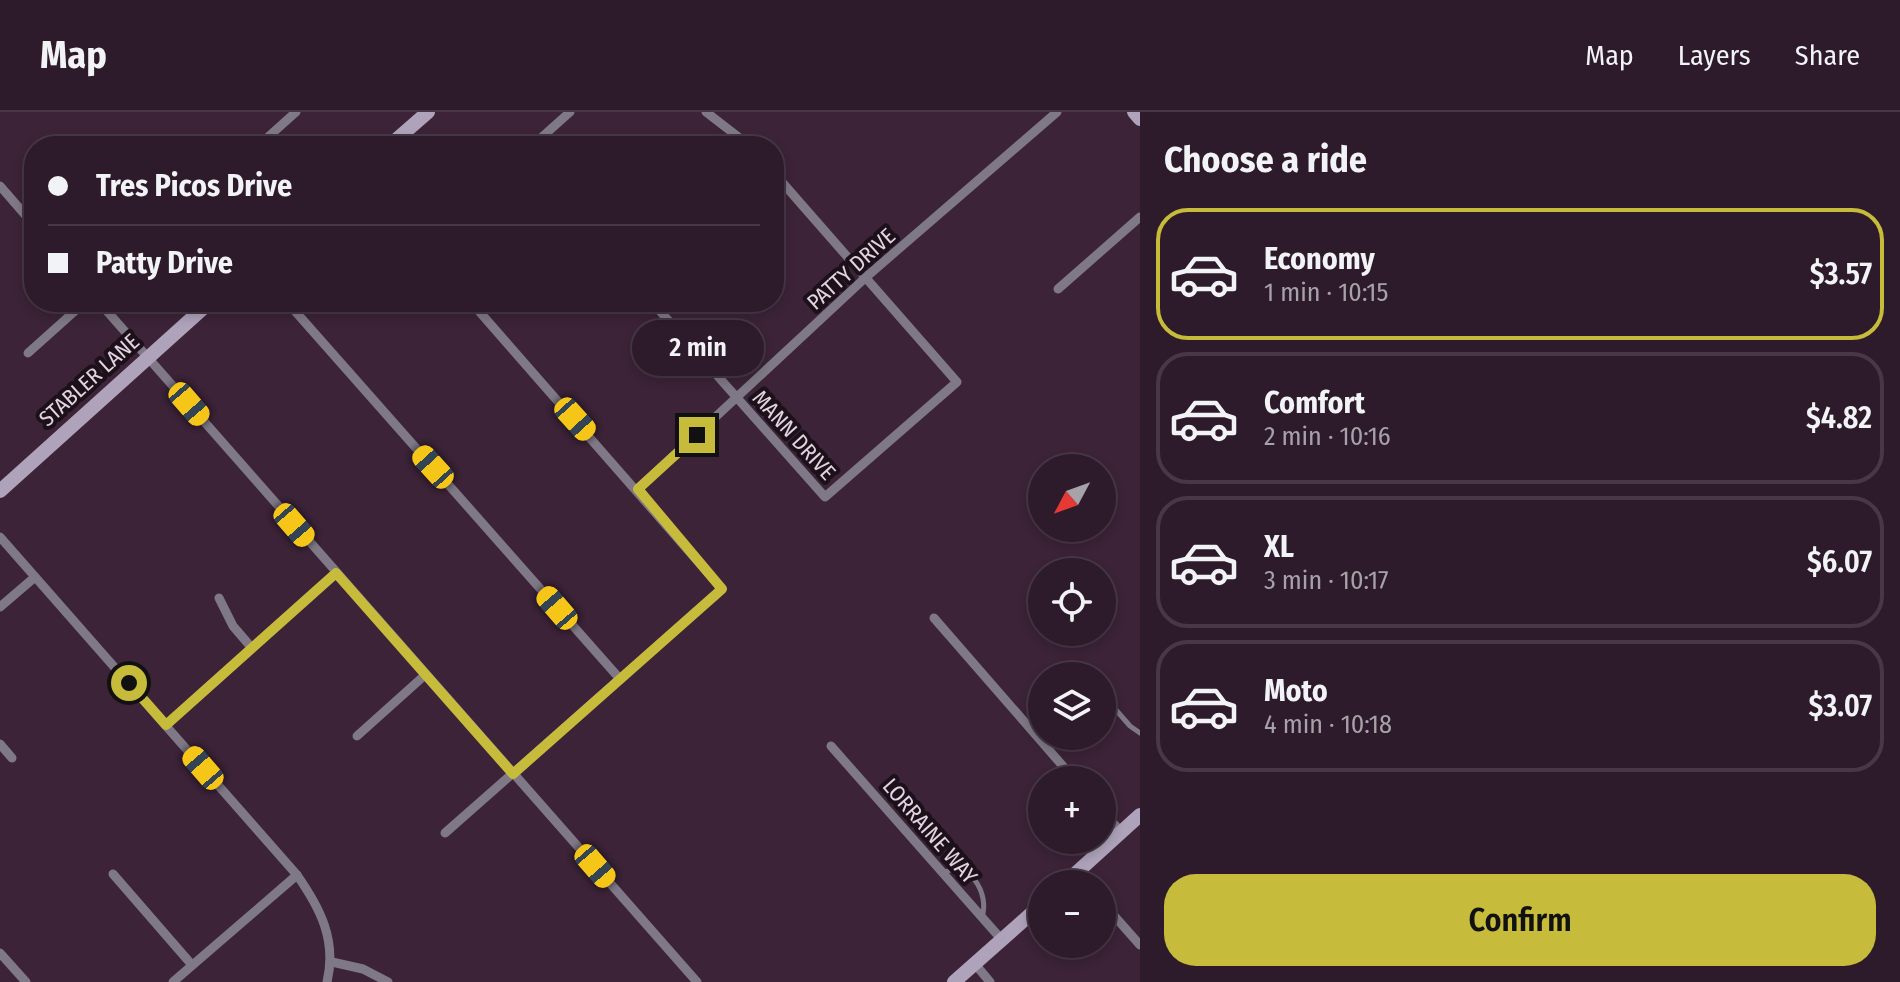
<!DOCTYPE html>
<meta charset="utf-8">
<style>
body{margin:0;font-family:"Fira Sans Condensed",sans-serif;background:#392736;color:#f1f3f6;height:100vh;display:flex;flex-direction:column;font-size:30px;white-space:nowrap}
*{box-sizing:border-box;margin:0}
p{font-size:26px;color:#a7a1a8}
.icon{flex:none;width:44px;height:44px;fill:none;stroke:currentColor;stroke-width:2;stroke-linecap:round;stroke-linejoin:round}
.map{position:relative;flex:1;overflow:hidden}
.drawer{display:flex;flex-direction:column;background:#2d1a2a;width:760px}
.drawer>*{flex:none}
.top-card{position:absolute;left:24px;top:24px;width:760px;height:176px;border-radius:32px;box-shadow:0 4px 12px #0003,0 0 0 2px #483847;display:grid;align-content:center;height:176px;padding:0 24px;background:#2d1a2a}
.needle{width:52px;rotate:229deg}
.buttons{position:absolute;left:1028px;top:342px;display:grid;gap:16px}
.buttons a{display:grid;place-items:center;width:88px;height:88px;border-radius:50%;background:#2d1a2a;box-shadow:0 4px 12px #0003,0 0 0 2px #483847;font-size:40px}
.end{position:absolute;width:36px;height:36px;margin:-18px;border:10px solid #c7bb3b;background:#111;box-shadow:0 0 0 4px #111}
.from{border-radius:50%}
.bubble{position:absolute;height:56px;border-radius:28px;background:#2d1a2a;box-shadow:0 4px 12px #0003,0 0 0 2px #483847;font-size:26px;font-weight:600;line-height:56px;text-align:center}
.car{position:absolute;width:24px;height:48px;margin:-24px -12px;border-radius:10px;box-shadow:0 0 6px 2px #0007;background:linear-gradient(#f5c518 24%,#345 0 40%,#f5c518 0 76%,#345 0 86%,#f5c518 0)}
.top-card b{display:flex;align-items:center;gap:28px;height:76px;font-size:30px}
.top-card b+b{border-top:2px solid #483847}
.top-card i{width:20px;height:20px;background:#f1f3f6}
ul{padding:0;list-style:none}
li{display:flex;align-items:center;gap:24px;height:132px;margin:0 16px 12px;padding:0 8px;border:4px solid #483847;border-radius:32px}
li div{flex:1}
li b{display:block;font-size:30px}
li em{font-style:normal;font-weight:600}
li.selected{border-color:#c7bb3b}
li>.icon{width:72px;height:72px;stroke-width:1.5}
h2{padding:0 24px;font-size:36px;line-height:96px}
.button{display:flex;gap:16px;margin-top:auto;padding:16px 24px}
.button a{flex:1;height:92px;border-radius:32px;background:#c7bb3b;color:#111;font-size:32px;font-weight:600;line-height:92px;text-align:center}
header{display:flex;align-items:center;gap:48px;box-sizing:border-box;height:112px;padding:0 40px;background:#2d1a2a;border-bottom:2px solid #483847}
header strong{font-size:38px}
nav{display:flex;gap:44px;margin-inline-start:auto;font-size:28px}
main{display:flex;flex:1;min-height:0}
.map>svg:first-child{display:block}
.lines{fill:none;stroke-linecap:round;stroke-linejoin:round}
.lane{stroke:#7f7987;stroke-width:5}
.street{stroke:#7f7987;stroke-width:9}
.secondary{stroke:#aea3ba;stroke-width:14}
.route{stroke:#c7bb3b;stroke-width:10}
.labels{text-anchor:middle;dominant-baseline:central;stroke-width:8;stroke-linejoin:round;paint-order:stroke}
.street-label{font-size:22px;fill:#e4d3e0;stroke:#1c111a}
</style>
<header>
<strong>Map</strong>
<nav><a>Map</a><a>Layers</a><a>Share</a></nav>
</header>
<main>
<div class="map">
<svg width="1140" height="870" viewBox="0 0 1140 870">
<rect width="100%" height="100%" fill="#3c2338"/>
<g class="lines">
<!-- lane -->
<g class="lane">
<polyline points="1102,582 1130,614 1140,621"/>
<path d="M943 761C969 746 990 782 982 805"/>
</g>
<!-- street -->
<g class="street">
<polyline points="706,0 750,34"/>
<polyline points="258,34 296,0"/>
<polyline points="532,34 570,0"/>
<polyline points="0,74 34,113"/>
<polyline points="1058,177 1140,105"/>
<polyline points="99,190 697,870"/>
<polyline points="287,190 620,567"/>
<polyline points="652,190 825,385 957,270 774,61"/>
<polyline points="28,241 85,190"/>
<polyline points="638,377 865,166 1057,0"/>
<path d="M0 425 297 763C320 796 337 828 327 870"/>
<polyline points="219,486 233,514 251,535"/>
<polyline points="0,495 35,465"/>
<polyline points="934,506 1075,668"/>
<polyline points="166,613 336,461"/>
<polyline points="357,624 425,563"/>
<polyline points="0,632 12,646"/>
<polyline points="831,634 1002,828"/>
<polyline points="1102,698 1121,720"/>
<polyline points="445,721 722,477 471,190"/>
<polyline points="1076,761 1086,772"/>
<polyline points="113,762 192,853"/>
<polyline points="1102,790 1140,833"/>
<polyline points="0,841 26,870"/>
<polyline points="332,850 363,857 388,870"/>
<polyline points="975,852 990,870"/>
<polyline points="173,870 297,763"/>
</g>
<!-- secondary -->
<g class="secondary">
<polyline points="1134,0 1140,7"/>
<polyline points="389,34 428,0"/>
<polyline points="0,379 210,190"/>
<polyline points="1064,772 1140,703"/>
<polyline points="954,870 1042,792"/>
</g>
</g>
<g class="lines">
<!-- route -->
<polyline class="route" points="129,571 166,613 336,461 513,662 722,477 638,377 697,323"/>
</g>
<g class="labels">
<!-- street labels -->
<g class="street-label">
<text transform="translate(851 157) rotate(-42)">PATTY DRIVE</text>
<text transform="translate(89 268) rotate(-42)">STABLER LANE</text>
<text transform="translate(794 323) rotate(48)">MANN DRIVE</text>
<text transform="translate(930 719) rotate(49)">LORRAINE WAY</text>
</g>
</g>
</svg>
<div class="buttons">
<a><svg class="needle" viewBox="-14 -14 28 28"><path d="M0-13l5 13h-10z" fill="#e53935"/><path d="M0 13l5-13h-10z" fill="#a7a1a8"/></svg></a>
<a><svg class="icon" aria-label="locate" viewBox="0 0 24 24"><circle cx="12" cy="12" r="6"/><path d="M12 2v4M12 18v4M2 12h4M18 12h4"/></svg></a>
<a><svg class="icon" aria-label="layers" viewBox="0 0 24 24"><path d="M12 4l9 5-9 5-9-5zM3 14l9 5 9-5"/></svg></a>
<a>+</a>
<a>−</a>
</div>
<i class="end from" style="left:129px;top:571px"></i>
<i class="end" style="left:697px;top:323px"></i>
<div class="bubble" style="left:632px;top:208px;width:132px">2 min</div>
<i class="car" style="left:189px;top:292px;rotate:139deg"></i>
<i class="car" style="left:575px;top:307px;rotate:138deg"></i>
<i class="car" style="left:433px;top:355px;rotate:318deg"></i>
<i class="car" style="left:294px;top:413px;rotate:139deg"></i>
<i class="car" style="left:557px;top:496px;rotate:319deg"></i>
<i class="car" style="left:203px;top:656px;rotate:319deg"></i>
<i class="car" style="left:595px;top:754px;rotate:139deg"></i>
<div class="top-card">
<b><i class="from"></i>Tres Picos Drive</b>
<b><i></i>Patty Drive</b>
</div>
</div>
<section class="drawer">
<h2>Choose a ride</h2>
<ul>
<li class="selected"><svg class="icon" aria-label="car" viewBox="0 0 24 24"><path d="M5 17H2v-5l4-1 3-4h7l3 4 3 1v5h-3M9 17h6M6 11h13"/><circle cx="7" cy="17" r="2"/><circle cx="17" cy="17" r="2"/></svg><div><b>Economy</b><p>1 min · 10:15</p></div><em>$3.57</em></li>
<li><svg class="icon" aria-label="car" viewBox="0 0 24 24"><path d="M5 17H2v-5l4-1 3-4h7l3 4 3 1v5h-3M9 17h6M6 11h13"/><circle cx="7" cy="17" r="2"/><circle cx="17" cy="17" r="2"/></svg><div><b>Comfort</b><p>2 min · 10:16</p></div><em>$4.82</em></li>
<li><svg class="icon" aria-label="car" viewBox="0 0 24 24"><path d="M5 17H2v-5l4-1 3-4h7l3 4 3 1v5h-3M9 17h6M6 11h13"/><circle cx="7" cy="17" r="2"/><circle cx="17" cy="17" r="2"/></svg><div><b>XL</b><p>3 min · 10:17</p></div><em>$6.07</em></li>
<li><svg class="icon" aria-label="car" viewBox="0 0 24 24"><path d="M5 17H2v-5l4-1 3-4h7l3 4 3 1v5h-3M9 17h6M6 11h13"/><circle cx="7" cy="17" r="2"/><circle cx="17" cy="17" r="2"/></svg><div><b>Moto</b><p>4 min · 10:18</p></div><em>$3.07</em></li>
</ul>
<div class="button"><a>Confirm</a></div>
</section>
</main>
